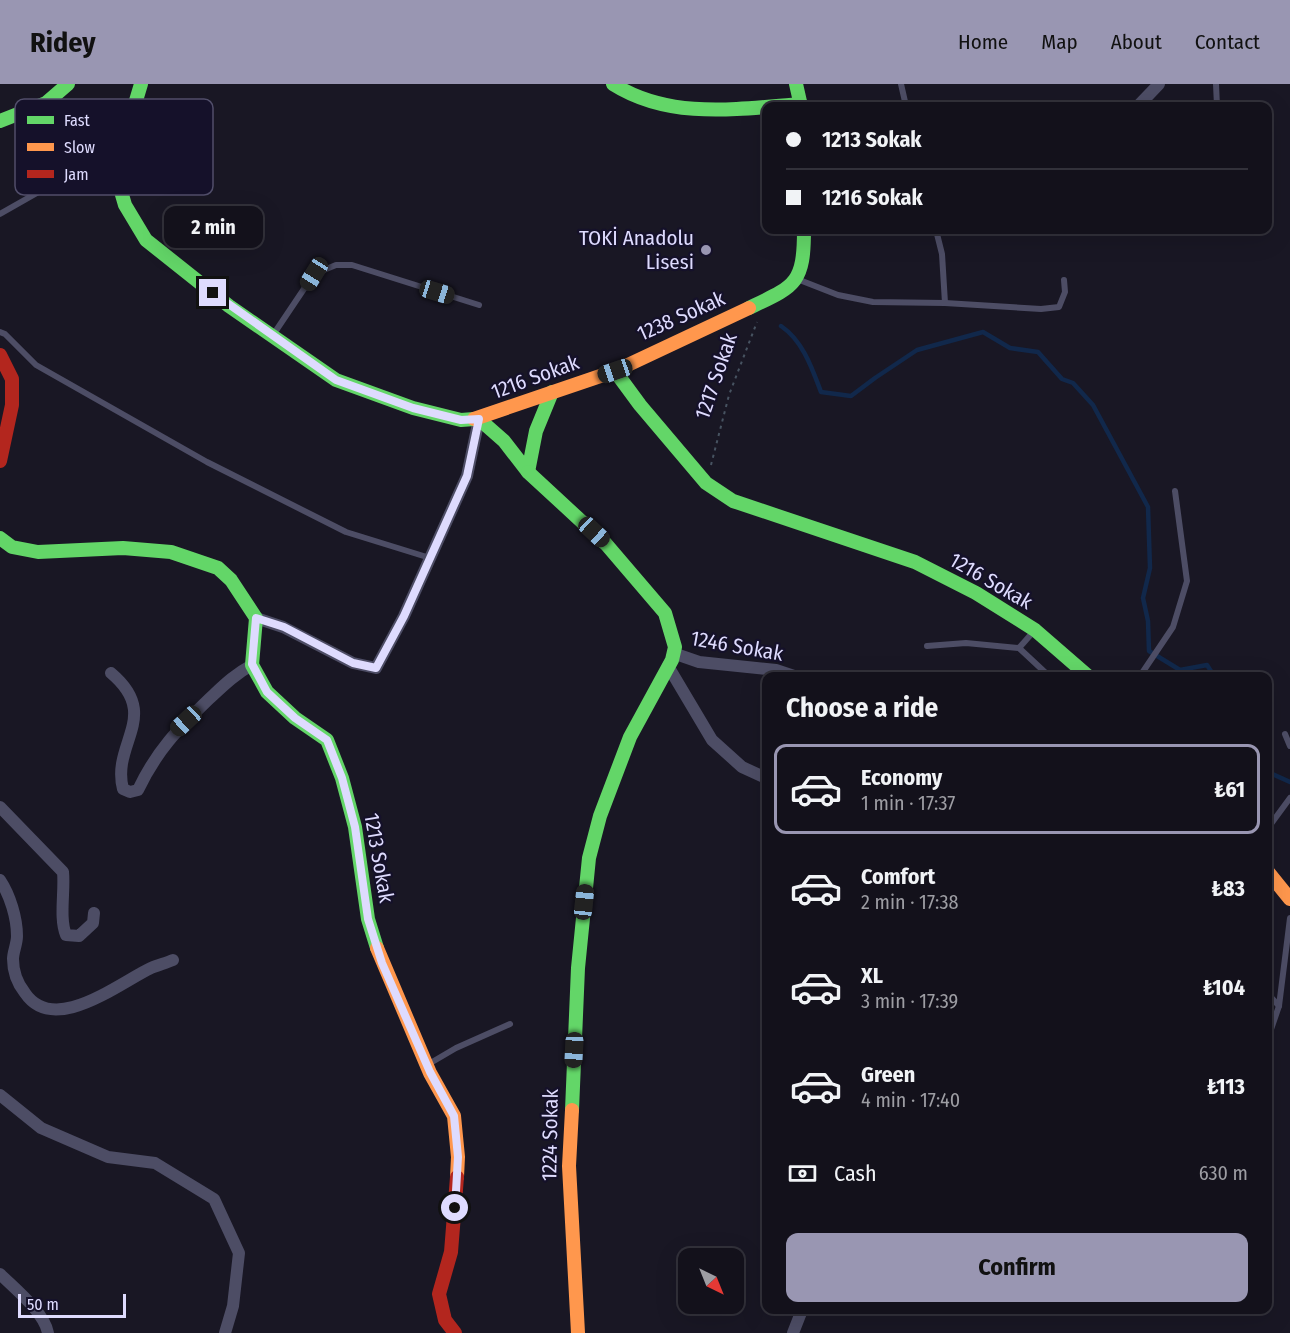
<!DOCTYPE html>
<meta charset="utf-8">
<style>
body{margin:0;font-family:"Fira Sans Condensed",sans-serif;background:#1c1a24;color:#f1f3f6;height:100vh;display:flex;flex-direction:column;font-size:22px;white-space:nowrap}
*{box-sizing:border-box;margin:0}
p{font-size:20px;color:#9d9da3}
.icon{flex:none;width:33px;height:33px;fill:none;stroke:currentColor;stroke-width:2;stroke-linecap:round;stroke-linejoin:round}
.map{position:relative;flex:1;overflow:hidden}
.sheet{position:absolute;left:762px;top:588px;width:510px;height:642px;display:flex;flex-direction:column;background:#13111b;border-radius:12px;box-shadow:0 6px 24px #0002,0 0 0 2px #32313a}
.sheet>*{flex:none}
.top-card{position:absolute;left:762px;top:18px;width:510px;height:132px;border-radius:12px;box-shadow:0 6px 24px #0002,0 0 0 2px #32313a;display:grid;align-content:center;height:132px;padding:0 24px;background:#13111b}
.needle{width:39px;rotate:137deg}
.buttons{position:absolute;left:678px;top:1164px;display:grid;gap:12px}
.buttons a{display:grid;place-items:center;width:66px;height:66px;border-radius:12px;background:#13111b;box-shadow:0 6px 24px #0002,0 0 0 2px #32313a;font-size:30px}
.scale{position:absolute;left:18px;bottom:15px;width:108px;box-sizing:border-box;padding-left:6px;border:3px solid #dedbfe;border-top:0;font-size:16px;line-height:21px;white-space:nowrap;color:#dedbfe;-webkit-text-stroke:4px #15112a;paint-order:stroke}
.end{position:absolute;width:27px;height:27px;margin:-14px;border:8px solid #dedbfe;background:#111;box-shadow:0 0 0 3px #111}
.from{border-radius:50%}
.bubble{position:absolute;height:42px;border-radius:12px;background:#13111b;box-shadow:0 6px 24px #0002,0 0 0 2px #32313a;font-size:20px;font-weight:700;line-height:42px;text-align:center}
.car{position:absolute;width:18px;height:36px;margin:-18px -9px;border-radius:8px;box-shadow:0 0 4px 2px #0007;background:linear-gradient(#222 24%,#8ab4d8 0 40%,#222 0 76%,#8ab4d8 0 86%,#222 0)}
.top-card b{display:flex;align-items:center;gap:21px;height:57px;font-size:22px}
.top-card b+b{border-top:2px solid #32313a}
.top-card i{width:15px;height:15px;background:#f1f3f6}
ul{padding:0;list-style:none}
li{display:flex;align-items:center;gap:18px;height:90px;margin:0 12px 9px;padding:0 12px;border:3px solid transparent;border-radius:12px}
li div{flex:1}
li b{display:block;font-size:22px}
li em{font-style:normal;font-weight:700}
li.active{border-color:#9996b2}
li>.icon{width:54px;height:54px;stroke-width:1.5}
h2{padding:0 24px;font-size:27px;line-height:72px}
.pay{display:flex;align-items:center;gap:15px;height:66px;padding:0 24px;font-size:22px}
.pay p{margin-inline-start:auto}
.action{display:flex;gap:12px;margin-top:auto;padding:12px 24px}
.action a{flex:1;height:69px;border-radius:12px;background:#9996b2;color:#111;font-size:24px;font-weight:700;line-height:69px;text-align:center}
header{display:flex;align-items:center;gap:36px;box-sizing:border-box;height:84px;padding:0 30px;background:#9996b2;color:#111}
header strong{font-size:28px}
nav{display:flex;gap:33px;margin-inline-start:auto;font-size:21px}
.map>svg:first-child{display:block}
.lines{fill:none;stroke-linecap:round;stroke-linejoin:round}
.stream{stroke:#11284b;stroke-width:4.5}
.path{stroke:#475361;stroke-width:2;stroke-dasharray:3 4.5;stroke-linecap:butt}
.lane{stroke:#4d4d65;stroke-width:6}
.street{stroke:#4d4d65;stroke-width:12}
.fast{stroke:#63d668;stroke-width:14}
.slow{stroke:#ff974d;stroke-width:14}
.jam{stroke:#b3261e;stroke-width:14}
.route{stroke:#dedbfe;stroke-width:8}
.poi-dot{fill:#9996b2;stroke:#15112a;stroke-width:2}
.labels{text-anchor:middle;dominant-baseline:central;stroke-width:4.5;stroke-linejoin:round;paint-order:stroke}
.poi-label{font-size:21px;fill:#dedbfe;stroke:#15112a;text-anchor:end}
.street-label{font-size:21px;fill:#dedbfe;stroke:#15112a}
.key{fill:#15112a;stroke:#514e6a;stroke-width:1.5}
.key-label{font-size:16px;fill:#dedbfe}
</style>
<header>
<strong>Ridey</strong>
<nav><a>Home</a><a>Map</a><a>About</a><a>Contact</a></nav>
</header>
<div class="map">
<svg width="1290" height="1249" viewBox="0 0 1290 1249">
<rect width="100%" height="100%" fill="#191724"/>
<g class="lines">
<!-- stream -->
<g class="stream">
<path d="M781 242C803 257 812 284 821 308L851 312 875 294 917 266 983 248 1010 264 1038 268 1062 295 1073 299 1093 321 1148 423 1150 484 1143 514 1148 537 1149 567 1180 586 1207 581 1214 592"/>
<polyline points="1268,688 1290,698"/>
</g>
<!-- path -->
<polyline class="path" points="711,381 729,311 757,238"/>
<!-- lane -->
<g class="lane">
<polyline points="901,0 906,22"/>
<polyline points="1216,0 1217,22"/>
<polyline points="0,130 65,93 117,71"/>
<polyline points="936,146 942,170 945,219"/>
<polyline points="797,195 838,211 873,218 945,219 1041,225 1059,223 1065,208 1064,196"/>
<polyline points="0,248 5,250 36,281 207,378 346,448 430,474"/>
<polyline points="273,251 314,190 336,181 352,181 479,221"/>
<polyline points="927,562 966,559 1019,564 1049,592"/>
<polyline points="1019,564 1034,547"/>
<polyline points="1140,592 1173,543 1187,497 1175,407"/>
<polyline points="1285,650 1290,662"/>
<polyline points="1268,744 1290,714"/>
<polyline points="1268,910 1279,922"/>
<polyline points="1268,954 1279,922 1290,834"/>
<polyline points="427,981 456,964 510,940"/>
</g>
<!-- street -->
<g class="street">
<polyline points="1138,22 1159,0"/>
<polyline points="256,534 283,543 353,579 376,584 404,532 467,392 479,335"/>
<polyline points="673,569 699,578 776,586 794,592"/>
<polyline points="668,582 712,656 742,683 766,694"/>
<path d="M111 589C162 632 111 659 123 705L130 708 138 706C157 666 178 645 209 615 223 602 235 590 252 581"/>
<path d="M0 723 63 788C65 807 59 834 66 851L79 852 93 839 94 829"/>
<path d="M0 796C10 811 17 834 17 852 17 860 13 868 13 875 13 888 17 899 25 909 54 952 119 899 151 884 158 881 166 879 173 876"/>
<polyline points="0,1011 41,1044 108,1073 155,1079 214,1115 239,1169 233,1222 225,1249"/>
<path d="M0 1190C15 1205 44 1228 48 1249"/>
<polyline points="793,1249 802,1226"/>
</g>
<!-- fast -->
<g class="fast">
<polyline points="141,0 120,70 118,97 125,121 146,156 229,222 336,296 413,324 461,336 474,335"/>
<path d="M613 0C670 36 737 25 801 20"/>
<polyline points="796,0 801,22"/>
<polyline points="0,37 46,19 68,0"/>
<path d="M749 224C795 202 804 200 804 146"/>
<polyline points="615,287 640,321 706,399 733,417 915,478 976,509 1035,546 1088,592"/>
<polyline points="479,335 504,357 528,388 536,347 552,308"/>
<polyline points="528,388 606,460 665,529 675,563 672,576 630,653 600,732 589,774 578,884 572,1026"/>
<polyline points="0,454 12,463 38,468 123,464 171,468 218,484 231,496 256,534 252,581 267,608 295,634 327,656 342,694 355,743 368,835 377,864"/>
</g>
<!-- slow -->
<g class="slow">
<polyline points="474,335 615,287 749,224"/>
<polyline points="1268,788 1290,815"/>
<polyline points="377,864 430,989 454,1032 458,1073 457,1093"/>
<polyline points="572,1026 569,1082 578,1249"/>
</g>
<!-- jam -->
<g class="jam">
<polyline points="0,271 12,295 12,321 0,377"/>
<polyline points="455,1249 445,1236 439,1210 451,1168 457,1093"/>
</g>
</g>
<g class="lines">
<!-- route -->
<polyline class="route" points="213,209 336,296 413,324 461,336 479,335 467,392 404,532 376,584 353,579 284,543 256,534 252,580 267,608 295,634 327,656 342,694 355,743 368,835 382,879 430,988 454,1032 458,1073 455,1124"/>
</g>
<!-- markers -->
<circle class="poi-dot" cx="706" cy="166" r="6"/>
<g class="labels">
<!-- poi labels -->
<g class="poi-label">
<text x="694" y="154">TOKİ Anadolu<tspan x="694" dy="24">Lisesi</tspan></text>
</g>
<!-- street labels -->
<g class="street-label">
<text transform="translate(681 232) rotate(-24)">1238 Sokak</text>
<text transform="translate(716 292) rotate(-71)">1217 Sokak</text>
<text transform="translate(535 293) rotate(-20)">1216 Sokak</text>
<text transform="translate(991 497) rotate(30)">1216 Sokak</text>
<text transform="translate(737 562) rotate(10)">1246 Sokak</text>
<text transform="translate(379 774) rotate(80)">1213 Sokak</text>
<text transform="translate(550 1051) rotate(-89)">1224 Sokak</text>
</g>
</g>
<!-- legend -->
<rect x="15" y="15" width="198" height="96" rx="9" class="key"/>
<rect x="27" y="32" width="27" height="8" fill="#63d668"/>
<rect x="27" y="59" width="27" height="8" fill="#ff974d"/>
<rect x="27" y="86" width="27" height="8" fill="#b3261e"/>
<g class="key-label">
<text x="64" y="42">Fast</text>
<text x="64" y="69">Slow</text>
<text x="64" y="96">Jam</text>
</g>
</svg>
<div class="buttons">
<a><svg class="needle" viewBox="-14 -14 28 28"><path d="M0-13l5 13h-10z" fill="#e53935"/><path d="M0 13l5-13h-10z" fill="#9d9da3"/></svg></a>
</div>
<div class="scale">50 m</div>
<i class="end from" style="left:455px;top:1124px"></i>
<i class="end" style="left:213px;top:209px"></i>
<div class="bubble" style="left:164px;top:122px;width:99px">2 min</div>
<i class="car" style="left:314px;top:190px;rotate:212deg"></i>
<i class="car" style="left:437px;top:208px;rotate:107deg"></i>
<i class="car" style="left:615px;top:287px;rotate:251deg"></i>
<i class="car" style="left:594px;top:448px;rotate:133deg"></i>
<i class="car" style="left:186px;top:637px;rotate:227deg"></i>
<i class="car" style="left:584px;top:818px;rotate:6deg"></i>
<i class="car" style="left:574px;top:966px;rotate:183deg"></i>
<div class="top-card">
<b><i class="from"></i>1213 Sokak</b>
<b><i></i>1216 Sokak</b>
</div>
<section class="sheet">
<h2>Choose a ride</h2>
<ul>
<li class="active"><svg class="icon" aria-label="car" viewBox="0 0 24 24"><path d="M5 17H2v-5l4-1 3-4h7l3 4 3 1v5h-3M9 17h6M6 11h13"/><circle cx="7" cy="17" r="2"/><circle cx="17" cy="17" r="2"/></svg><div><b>Economy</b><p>1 min · 17:37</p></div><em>₺61</em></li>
<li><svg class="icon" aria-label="car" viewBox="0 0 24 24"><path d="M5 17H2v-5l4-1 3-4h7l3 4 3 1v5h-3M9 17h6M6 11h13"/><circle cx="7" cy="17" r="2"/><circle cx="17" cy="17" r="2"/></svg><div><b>Comfort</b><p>2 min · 17:38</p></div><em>₺83</em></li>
<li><svg class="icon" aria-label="car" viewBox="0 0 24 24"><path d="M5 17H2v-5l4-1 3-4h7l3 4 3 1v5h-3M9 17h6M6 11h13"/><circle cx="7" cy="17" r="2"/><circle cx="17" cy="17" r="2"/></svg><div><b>XL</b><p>3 min · 17:39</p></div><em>₺104</em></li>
<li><svg class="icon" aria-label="car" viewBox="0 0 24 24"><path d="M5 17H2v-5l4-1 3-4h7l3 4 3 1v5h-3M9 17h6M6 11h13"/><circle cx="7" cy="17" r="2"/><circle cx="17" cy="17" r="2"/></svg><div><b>Green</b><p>4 min · 17:40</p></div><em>₺113</em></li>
</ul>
<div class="pay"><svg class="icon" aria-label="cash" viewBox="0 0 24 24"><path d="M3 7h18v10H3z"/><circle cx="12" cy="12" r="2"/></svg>Cash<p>630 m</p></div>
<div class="action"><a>Confirm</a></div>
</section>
</div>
